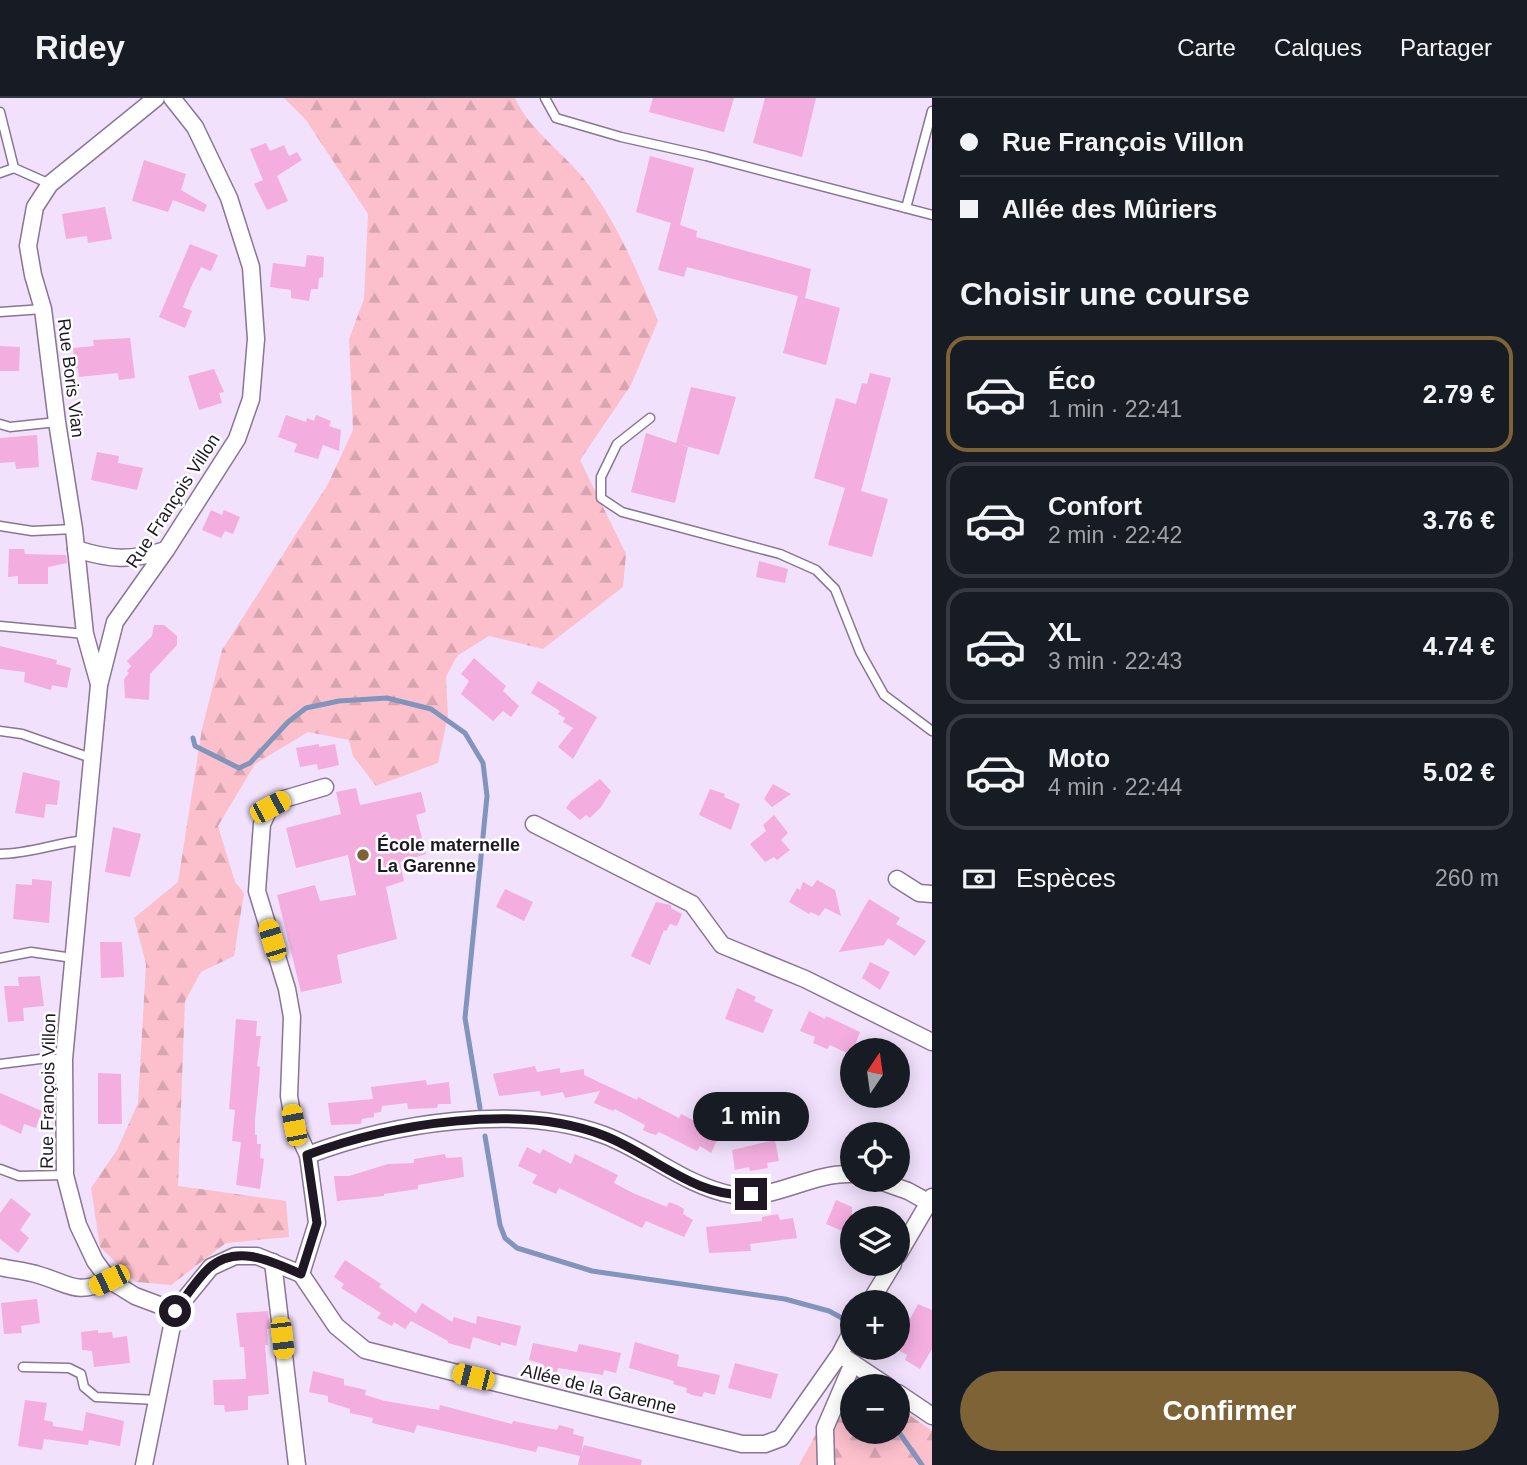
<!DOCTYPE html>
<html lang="fr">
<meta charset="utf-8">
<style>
body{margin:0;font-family:Helvetica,sans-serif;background:#242831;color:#f1f3f6;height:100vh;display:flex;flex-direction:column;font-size:26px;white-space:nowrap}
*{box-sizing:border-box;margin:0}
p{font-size:23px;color:#9ea1a6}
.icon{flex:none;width:38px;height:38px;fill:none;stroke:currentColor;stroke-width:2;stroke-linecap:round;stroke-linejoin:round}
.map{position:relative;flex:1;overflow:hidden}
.sheet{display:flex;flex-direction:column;background:#171b24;width:595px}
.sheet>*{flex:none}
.banner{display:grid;align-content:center;height:154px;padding:0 28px;background:#171b24}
.needle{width:46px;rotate:13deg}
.tools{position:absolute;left:840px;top:940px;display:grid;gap:14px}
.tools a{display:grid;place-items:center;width:70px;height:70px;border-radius:50%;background:#171b24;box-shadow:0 4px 18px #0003;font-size:35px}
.end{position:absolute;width:32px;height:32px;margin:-16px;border:9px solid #1f1824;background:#fff;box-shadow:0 0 0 4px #fff}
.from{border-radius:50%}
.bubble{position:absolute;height:49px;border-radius:24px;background:#171b24;box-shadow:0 4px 18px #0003;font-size:23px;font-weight:800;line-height:49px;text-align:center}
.car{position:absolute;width:21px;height:42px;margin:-21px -10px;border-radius:9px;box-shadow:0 0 5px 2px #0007;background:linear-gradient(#f5c518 24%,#345 0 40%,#f5c518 0 76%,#345 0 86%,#f5c518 0)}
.banner b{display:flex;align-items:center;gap:24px;height:66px;font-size:26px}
.banner b+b{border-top:2px solid #363941}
.banner i{width:18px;height:18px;background:#f1f3f6}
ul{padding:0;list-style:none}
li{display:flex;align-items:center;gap:21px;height:116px;margin:0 14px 10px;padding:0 14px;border:4px solid #363941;border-radius:21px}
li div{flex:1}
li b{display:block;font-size:26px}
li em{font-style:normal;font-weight:800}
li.active{border-color:#7d6335}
li>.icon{width:63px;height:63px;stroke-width:1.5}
h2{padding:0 28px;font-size:32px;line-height:84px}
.pay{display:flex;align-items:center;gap:18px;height:77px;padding:0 28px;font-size:26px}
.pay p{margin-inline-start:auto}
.button{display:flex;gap:14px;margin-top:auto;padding:14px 28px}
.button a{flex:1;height:80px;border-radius:42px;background:#7d6335;color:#fff;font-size:28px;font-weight:800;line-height:80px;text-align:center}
header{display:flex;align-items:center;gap:42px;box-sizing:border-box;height:98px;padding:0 35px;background:#171b24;border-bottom:2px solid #363941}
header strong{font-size:33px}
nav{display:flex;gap:38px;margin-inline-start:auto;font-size:24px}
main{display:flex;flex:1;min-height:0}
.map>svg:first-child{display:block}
.forest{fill:url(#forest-firs)}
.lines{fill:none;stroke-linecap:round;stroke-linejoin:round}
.stream{stroke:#8094bc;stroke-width:5}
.building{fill:#f3aedf}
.lane-casing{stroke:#887694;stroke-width:11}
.street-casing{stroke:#887694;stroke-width:19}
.lane{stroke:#fff;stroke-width:8}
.street{stroke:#fff;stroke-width:16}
.route{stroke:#1f1824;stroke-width:9}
.poi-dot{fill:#7d6335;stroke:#fff;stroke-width:2.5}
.labels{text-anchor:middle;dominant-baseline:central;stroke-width:5;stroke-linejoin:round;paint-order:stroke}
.street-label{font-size:18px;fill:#1f1824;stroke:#fff}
.poi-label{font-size:18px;font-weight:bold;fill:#1f1824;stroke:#fff;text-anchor:start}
</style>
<header>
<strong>Ridey</strong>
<nav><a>Carte</a><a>Calques</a><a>Partager</a></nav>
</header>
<main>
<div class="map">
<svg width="932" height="1367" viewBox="0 0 932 1367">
<defs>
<pattern id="forest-firs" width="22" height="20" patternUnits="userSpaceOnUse" patternTransform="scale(1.75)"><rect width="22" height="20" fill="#fcc0cd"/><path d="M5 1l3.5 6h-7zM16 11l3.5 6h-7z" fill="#d8a4b0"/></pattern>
</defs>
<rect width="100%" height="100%" fill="#f1e1fc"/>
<!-- forest -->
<g class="forest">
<path d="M284 0H515C530 33 562 53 584 81 617 124 637 173 658 223L631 287 580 362 626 456 623 489 543 551 489 538 457 558 446 579 448 618 438 665 376 688 353 658 349 642 308 634 255 666 218 728 235 784 244 795 234 858 201 874 185 903 178 1088 286 1103 289 1139 226 1145 171 1187 136 1184 100 1149 91 1090 117 1052 138 1005 146 866 134 820 178 784 202 631 222 552 328 386 353 332 349 241 364 201 368 116 306 22Z"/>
<polygon points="852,1300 852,1334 898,1334 898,1309 932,1333 932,1367 799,1367 821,1327"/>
</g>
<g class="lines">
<!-- stream -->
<g class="stream">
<polyline points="193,640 195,648 239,670 250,665 288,624 306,610 339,603 387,600 431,611 465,635 483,665 487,698 465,920 480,1010"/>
<polyline points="485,1038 500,1127 505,1140 517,1150 592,1173 785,1201 829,1213 842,1220"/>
<polyline points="857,1277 865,1288"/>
<polyline points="898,1333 922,1367"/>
</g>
</g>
<!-- building -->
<g class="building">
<polygon points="653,0 734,0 724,34 649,14"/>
<polygon points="765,0 816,0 802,59 753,45"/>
<polygon points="266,45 270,53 284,47 289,58 297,54 302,62 277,78 288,103 267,112 254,86 263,82 250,51"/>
<polygon points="650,58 694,70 680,127 697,133 696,139 811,171 805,200 840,210 826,267 783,255 798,198 687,169 684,179 658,172 671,125 636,114"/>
<polygon points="144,62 186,76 181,92 207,107 204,114 173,102 168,114 132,103"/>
<polygon points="105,109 112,141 88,145 87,138 66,141 62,116"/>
<polygon points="190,146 218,157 211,173 201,169 191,189 183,209 192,213 185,230 159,219"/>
<polygon points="307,157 324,159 323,179 319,180 318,191 311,191 309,203 291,200 291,192 270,189 273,165 305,169"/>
<polygon points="130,240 135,280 119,282 118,275 79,279 78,270 75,270 73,250 94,248 93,242"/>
<polygon points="0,248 20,249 19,273 0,273"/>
<polygon points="214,271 224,294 219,295 222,305 199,312 188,278"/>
<polygon points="870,275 891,280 861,393 888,401 872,459 828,447 845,390 814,380 836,300 856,306 862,285 867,286"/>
<polygon points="691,289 736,299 719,357 679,346 688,349 675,405 631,394 646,335 676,345"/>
<polygon points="286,317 306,324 307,320 314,323 316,317 331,323 329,328 341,332 339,353 323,347 318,361 294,354 297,346 278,339"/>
<polygon points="37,337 39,369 16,371 15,364 0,365 0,340"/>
<polygon points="97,354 119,358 118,365 143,370 137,392 91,382"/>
<polygon points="211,412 222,417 224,412 240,419 233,436 225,433 221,440 202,432"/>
<polygon points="9,451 24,451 25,456 66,457 67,465 48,469 48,486 18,486 18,478 8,479"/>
<polygon points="759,463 788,471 785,485 756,479"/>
<polygon points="154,527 164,527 177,538 177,547 150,576 149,602 125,600 124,581 129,575 127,573 131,568 127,563 152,538"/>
<polygon points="0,548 57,562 56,566 71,570 67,590 52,587 51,592 24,584 25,574 0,571"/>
<polygon points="474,560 506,588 503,593 519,608 511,619 503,613 493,623 461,596 469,583 461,576"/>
<polygon points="538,583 597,619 573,661 558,649 573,630 563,624 565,620 558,616 560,613 531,595"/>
<polygon points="319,646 319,649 335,646 339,667 318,672 317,666 300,669 296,650"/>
<polygon points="23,674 60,683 57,707 46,706 44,720 15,715"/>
<polygon points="600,681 611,693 601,709 590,720 586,717 580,722 566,710 571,703"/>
<polygon points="773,686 791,696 772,709 764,701"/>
<polygon points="356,690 360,707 421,694 426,714 416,717 426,756 400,764 404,783 386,789 397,841 337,857 342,885 301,894 277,797 315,787 320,803 356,797 348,757 296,770 286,730 341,716 336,694"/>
<polygon points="710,691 725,696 724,699 740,706 731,732 699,717"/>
<polygon points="774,717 788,735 781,742 790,752 777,762 774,759 765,764 750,746 766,733 763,727"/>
<polygon points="113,729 141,736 130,779 105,774"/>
<polygon points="32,781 52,783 49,825 13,821 16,786 32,787"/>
<polygon points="817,782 835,792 841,818 825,810 819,818 811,814 809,816 789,804 797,790 800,792 803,784 812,789"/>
<polygon points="505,791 533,804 524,823 496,809"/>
<polygon points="869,801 900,820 896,826 926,843 915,858 888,840 884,847 839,854"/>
<polygon points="656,804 671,807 671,810 682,816 677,828 670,826 666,833 664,832 650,867 631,858"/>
<polygon points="100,844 122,844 124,879 101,880"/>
<polygon points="870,864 890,874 880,892 862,880"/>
<polygon points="40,878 44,908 23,910 24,923 8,924 4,888 19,888 18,879"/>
<polygon points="737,890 756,899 754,903 773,912 763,935 725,921"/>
<polygon points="809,913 825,921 826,918 860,934 851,957 830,947 827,951 813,945 815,939 800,933"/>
<polygon points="236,921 257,923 256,938 261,938 257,968 260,969 259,983 255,1022 255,1037 257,1037 257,1046 261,1046 260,1060 264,1061 260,1091 236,1087 241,1044 232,1043 235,1012 229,1011"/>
<polygon points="535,968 537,974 560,970 560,975 584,971 584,977 637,1002 638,999 679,1020 681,1016 720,1036 711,1055 700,1048 697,1053 659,1034 656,1037 649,1035 643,1032 645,1027 615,1011 613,1013 594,1005 600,993 565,1000 563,994 541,998 540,993 499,998 493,976"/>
<polygon points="98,975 121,976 122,1026 98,1026"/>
<polygon points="426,982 427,987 449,984 451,1006 438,1006 437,1010 408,1011 407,1005 382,1008 381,1014 374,1015 374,1019 362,1021 361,1026 331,1027 328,1005 373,1001 371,989"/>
<polygon points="0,995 42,1013 36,1030 24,1026 21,1036 0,1026"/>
<polygon points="775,1042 779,1063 767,1065 768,1070 750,1073 749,1069 735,1072 732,1052"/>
<polygon points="527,1049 540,1056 543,1051 571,1066 575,1056 618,1077 614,1085 633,1095 667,1109 669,1104 677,1107 684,1111 683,1116 693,1122 684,1139 646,1123 642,1130 559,1090 556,1096 532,1085 537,1077 518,1068"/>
<polygon points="445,1056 446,1060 462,1059 464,1079 418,1087 418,1091 384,1096 384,1098 337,1103 334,1078 349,1078 388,1066 414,1065 414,1061"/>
<polygon points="11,1100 31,1116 20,1132 29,1140 18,1155 0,1141 0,1115"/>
<polygon points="836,1102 852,1109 852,1137 826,1126"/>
<polygon points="778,1116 780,1122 793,1120 797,1140 750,1146 751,1153 709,1155 706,1129 762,1123 762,1119"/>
<polygon points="345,1162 381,1186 379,1189 416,1215 422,1205 452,1224 454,1219 476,1226 477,1218 521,1228 516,1248 501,1244 501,1248 473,1239 470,1251 448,1245 448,1243 411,1223 405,1231 394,1224 392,1228 377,1220 381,1215 341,1190 344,1186 334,1179"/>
<polygon points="37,1201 40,1225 21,1228 22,1235 4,1236 1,1205"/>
<polygon points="918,1206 932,1212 932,1251 920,1271 905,1262 907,1257 894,1250 898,1250 898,1244"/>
<polygon points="268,1213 270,1231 267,1231 268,1247 265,1247 269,1296 248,1298 248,1312 225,1314 224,1307 214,1307 213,1282 246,1281 244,1249 240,1249 236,1215"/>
<polygon points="98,1232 98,1235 112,1234 113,1240 127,1238 130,1265 94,1269 92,1253 82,1252 81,1234"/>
<polygon points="635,1244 679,1257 677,1268 720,1277 715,1297 704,1294 702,1299 692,1297 686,1294 687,1290 673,1286 674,1283 629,1270"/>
<polygon points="533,1245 577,1254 579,1246 621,1255 616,1275 604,1272 603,1277 558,1270 557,1274 543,1272 543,1266 529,1262"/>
<polygon points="735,1265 778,1276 771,1301 728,1290"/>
<polygon points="313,1273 344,1281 344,1287 366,1292 365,1297 385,1303 439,1312 440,1307 512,1326 513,1323 557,1332 559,1327 574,1331 573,1336 584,1339 581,1356 584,1347 642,1362 641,1367 578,1367 580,1358 538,1348 536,1354 417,1327 414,1335 372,1325 373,1320 350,1315 350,1311 328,1304 328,1298 309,1294"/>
<polygon points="25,1302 47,1305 44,1322 53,1324 53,1328 83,1333 86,1314 124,1323 120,1348 89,1342 88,1347 44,1341 42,1352 18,1348"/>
</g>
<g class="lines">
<defs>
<g id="lane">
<polyline points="545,0 556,20 621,39 706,58 932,117"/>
<polyline points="0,14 14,70 50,86"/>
<polyline points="0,75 14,70"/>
<polyline points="906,110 932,13"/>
<polyline points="0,214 43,211"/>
<polyline points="650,320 617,346 601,379 601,400 622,414 780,456 816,472 835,491 860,554 884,597 932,633"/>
<polyline points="0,326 10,329 57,324"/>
<polyline points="0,428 32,433 74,431"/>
<polyline points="0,528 85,536"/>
<polyline points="0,633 22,636 91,660"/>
<path d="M0 756C29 756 56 745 85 742"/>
<polyline points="0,860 31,854 73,860"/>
<polyline points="0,966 40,961 64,961"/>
<polyline points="0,1071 19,1078 65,1077"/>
<polyline points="23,1269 69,1270 81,1276 84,1289 96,1299 157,1302"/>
</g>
<g id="street">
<polyline points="172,0 195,29 229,100 251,169 256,241 251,301 237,341 166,452 115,524 99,587 64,961 65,1077 78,1127 95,1163 109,1182 135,1198 175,1213"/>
<path d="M76 451C111 462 130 463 166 452"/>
<polyline points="99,586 85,536 74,431 57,324 43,211 33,177 28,148 35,109 50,86 156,0"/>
<polyline points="534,726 692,806 722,847 805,881 932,944"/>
<polyline points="897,781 919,795 932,796"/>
<path d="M308 1057C392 1025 517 1005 604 1037 649 1054 685 1088 733 1097 771 1104 812 1074 852 1076"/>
<polyline points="877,1082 908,1093 928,1104"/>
<polyline points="898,1157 932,1099"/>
<polyline points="273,1164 297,1367"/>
<path d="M0 1169C13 1172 26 1173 39 1177 70 1186 76 1198 109 1182"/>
<polyline points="301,1176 336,1228 365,1252 742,1346 765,1346 781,1340 840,1256 852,1233"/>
<polyline points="301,1176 317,1125 315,1109 308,1057 294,1027 289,998 292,919 287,891 257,793 262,726 270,709 284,701 325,689"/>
<polyline points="870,1204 893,1166"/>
<polyline points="845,1260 887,1288"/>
<polyline points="898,1295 932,1318"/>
<polyline points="144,1367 175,1213 211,1169 235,1158 257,1158 301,1176"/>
<polyline points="826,1367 825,1330 853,1265"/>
</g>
</defs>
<!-- lane casing -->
<use href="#lane" class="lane-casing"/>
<!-- street casing -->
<use href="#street" class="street-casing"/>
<!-- lane -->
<use href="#lane" class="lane"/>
<!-- street -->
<use href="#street" class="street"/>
</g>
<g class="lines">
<!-- route -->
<path class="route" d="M175 1213C186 1199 196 1182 209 1170 237 1145 273 1164 301 1176L317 1125 307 1057C390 1026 520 1004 605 1038 652 1056 697 1102 751 1096"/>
</g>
<!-- markers -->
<circle class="poi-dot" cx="363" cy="757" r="7"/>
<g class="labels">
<!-- street labels -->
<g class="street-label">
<text transform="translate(71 280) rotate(83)">Rue Boris Vian</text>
<text transform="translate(173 403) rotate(-57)">Rue François Villon</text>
<text transform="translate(48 993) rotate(-89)">Rue François Villon</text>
<text transform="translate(599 1291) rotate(14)">Allée de la Garenne</text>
</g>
<!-- poi labels -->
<g class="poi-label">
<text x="377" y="747">École maternelle<tspan x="377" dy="21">La Garenne</tspan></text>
</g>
</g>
</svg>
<div class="tools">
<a><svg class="needle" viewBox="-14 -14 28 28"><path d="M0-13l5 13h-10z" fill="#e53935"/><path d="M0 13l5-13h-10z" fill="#9ea1a6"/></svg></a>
<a><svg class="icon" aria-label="locate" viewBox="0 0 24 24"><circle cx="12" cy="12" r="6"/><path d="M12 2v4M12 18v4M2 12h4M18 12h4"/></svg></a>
<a><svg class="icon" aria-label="layers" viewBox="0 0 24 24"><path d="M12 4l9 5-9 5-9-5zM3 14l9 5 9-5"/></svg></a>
<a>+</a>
<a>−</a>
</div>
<i class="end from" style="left:175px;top:1213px"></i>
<i class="end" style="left:751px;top:1096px"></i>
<div class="bubble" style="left:693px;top:994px;width:116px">1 min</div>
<i class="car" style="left:270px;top:709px;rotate:62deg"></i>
<i class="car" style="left:272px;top:842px;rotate:343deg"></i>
<i class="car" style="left:294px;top:1027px;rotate:349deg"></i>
<i class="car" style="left:109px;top:1182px;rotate:244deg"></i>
<i class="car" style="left:282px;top:1240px;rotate:173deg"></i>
<i class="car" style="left:473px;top:1279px;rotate:284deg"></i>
</div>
<section class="sheet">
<div class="banner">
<b><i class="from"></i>Rue François Villon</b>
<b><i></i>Allée des Mûriers</b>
</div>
<h2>Choisir une course</h2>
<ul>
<li class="active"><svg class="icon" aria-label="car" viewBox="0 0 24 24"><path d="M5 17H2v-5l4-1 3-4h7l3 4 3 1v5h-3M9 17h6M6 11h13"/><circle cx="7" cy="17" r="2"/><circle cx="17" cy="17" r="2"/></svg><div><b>Éco</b><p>1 min · 22:41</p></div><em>2.79 €</em></li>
<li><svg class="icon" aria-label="car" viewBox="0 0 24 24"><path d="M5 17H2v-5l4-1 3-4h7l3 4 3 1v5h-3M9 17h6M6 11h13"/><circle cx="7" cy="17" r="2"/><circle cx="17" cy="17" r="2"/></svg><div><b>Confort</b><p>2 min · 22:42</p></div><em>3.76 €</em></li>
<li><svg class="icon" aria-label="car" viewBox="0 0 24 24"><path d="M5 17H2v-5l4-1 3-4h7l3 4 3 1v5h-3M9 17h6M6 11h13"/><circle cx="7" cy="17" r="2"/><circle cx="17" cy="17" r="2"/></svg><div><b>XL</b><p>3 min · 22:43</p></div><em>4.74 €</em></li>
<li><svg class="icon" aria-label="car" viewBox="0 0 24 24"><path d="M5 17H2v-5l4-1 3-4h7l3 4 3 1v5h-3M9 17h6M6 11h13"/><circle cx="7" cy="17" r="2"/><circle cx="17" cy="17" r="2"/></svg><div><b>Moto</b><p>4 min · 22:44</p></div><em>5.02 €</em></li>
</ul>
<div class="pay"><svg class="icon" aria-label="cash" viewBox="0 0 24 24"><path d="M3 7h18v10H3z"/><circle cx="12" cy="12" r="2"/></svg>Espèces<p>260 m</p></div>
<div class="button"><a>Confirmer</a></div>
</section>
</main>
